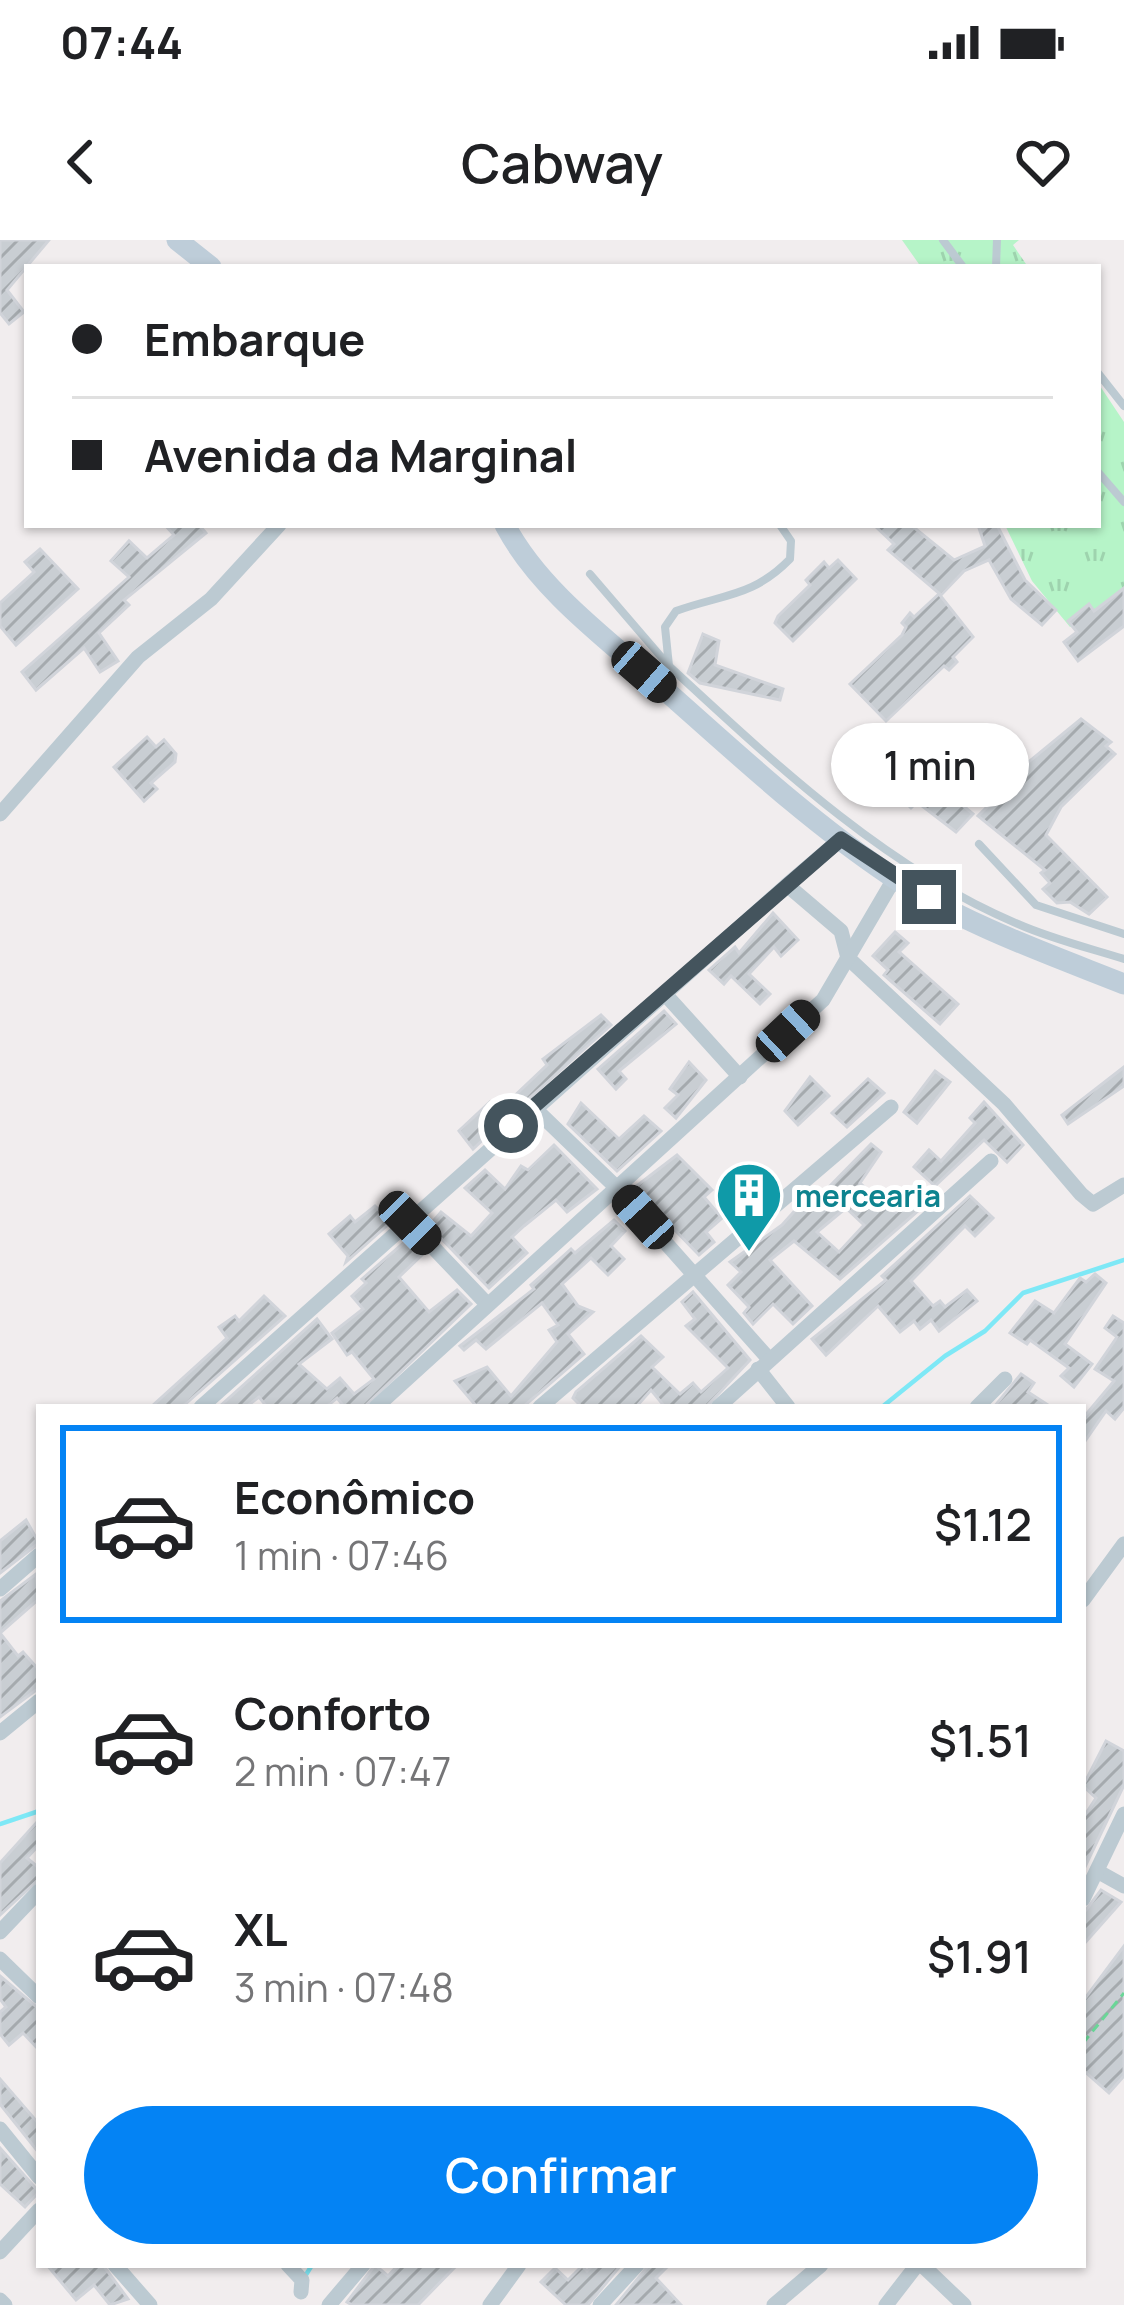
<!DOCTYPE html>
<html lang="pt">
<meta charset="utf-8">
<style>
body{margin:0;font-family:Manrope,sans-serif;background:#f2f2f2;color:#202124;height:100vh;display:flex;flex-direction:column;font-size:45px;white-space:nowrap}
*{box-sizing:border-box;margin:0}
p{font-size:39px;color:#757577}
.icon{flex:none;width:66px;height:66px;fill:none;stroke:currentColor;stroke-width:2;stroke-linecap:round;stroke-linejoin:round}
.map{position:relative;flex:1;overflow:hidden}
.side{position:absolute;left:36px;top:1164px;width:1050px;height:864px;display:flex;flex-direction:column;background:#fff;border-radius:0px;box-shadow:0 3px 9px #0004}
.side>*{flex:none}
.guide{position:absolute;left:24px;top:24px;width:1077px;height:264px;border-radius:0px;box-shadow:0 3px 9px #0004;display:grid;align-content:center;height:264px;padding:0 48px;background:#fff}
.end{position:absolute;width:54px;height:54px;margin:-27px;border:15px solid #44545d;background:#fff;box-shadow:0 0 0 6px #fff}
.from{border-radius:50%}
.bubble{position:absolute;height:84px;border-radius:42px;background:#fff;box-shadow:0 3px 9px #0004;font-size:39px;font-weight:600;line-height:84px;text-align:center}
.car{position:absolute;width:36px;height:72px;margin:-36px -18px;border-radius:15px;box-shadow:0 0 9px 3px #0007;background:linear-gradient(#222 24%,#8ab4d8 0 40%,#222 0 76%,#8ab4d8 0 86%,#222 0)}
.guide b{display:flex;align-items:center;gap:42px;height:114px;font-size:45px}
.guide b+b{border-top:3px solid #e0e0e0}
.guide i{width:30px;height:30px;background:#202124}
ul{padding:21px 0 0;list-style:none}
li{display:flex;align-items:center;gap:36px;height:198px;margin:0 24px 18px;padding:0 24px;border:6px solid transparent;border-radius:0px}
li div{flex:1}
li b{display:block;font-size:45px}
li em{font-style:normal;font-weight:600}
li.active{border-color:#0483f4}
li>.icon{width:108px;height:108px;stroke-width:1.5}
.cta{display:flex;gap:24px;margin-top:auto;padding:24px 48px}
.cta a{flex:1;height:138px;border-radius:72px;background:#0483f4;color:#fff;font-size:48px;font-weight:600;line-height:138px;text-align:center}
.status{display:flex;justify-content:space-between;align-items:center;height:84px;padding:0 60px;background:#fff;direction:ltr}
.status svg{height:33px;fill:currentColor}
header{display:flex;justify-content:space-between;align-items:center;height:156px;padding:0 48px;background:#fff;font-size:54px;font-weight:600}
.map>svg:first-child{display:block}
.park{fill:url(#park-tufts)}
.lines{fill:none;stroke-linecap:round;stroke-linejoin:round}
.stream{stroke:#7ee8f6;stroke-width:4.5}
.building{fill:url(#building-hatch);stroke:#d1d4da;stroke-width:3;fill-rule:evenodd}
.path{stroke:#6ad697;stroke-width:3;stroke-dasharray:9 6;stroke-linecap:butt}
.lane{stroke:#bccad2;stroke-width:8}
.street{stroke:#bccad2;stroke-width:15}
.secondary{stroke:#becdd9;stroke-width:21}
.route{stroke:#44545d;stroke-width:15}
.labels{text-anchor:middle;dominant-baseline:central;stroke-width:10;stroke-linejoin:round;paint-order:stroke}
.culture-label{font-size:30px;font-weight:bold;fill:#0d838f;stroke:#fff;text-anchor:start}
</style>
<div class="status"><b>07:44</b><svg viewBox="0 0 49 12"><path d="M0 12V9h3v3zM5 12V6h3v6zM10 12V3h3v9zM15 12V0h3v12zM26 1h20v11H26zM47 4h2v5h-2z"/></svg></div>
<header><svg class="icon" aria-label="back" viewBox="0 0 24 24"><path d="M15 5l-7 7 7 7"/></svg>Cabway<svg class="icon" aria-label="heart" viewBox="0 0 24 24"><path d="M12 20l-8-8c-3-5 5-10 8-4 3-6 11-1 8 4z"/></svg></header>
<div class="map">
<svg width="1124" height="2065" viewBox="0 0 1124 2065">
<defs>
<pattern id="park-tufts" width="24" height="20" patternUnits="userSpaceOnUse" patternTransform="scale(3)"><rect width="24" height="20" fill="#b6f4c8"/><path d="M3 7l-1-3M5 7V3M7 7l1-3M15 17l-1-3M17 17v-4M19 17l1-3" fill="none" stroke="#9ed3ae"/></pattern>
<pattern id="building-hatch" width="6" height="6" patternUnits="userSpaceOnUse" patternTransform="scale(3)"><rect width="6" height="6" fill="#c9ced3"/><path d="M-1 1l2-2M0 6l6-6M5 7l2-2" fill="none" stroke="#a5aaae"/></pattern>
</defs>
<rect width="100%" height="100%" fill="#f1edee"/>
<!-- park -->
<g class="park">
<polygon points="902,0 1019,0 1013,5 1028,27 921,27"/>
<polygon points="1098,143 1124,182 1124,354 1070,387 1032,341 1005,285 1098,285"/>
</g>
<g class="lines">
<!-- stream -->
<g class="stream">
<polyline points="882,1167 945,1116 985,1091 1023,1053 1124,1020"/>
<polyline points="0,1584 39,1571"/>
<polyline points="304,2038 312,2025"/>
</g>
</g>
<!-- building -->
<g class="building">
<polygon points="0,0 49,0 7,50 24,72 9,84 0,73"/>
<polygon points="165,285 199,285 206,293 124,360 129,365 99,393 118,421 100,432 84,408 36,450 22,432 129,337 111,321 129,301 147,318 174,295"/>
<polygon points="874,285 911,285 954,320 985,306 978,285 997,285 1025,340 1056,370 1042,385 1011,359 989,320 964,331 941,355 888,310 894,304"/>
<polygon points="40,309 78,349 16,405 0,386 0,363 34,332 25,322"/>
<polygon points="838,320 856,339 793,401 775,383 778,376 810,345 806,340 824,322 829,328"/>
<polygon points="1124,348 1124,386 1078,421 1064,402 1077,392 1068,381 1089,364 1094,371"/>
<polygon points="939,354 973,397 953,417 957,422 949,430 944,426 886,481 850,444 902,395 906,387 902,383 910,373 914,377"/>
<polygon points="703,394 719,401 715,425 783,449 780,460 700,443 688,433"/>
<polygon points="1081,479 1111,502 1106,506 1115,514 1061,567 1046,595 1107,657 1089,674 1070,662 1057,663 1043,649 1050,643 1041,633 1045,630 978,576 1001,553 998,547"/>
<polygon points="890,486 925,534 973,574 956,592 917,562 911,568 892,549 898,544 888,534 892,530 871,503"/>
<polygon points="147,497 156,507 164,500 176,514 175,522 151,543 157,549 144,561 114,527"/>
<polygon points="773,673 798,700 781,716 774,707 749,734 770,754 760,764 731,736 724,744 709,730 735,707 739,713"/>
<polygon points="895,692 908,703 899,712 958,764 940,784 884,735 888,730 873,716"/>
<polygon points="664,771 676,784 619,831 626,839 616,849 598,829"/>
<polygon points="601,775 611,785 515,871 507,863 547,825 543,819"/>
<polygon points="689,822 706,840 676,878 665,868 678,855 670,849"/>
<polygon points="1124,827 1124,846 1068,884 1062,875"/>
<polygon points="935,831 950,842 917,883 904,872"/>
<polygon points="810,837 829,856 798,885 785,871"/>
<polygon points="868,839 884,853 847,887 832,873"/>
<polygon points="490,862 505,879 473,909 459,891"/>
<polygon points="984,862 1023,905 1007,922 984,900 935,946 914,927 929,910 941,921 975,883 970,878"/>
<polygon points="581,863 619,899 644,876 661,891 617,931 568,884"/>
<path d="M871 904 881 912 860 943 890 970 896 972 915 953 926 964 840 1039 794 1001 770 1020 812 1066 793 1084 773 1064 753 1084 744 1073 749 1067 728 1045 741 1032 730 1022 782 985 816 947 823 953ZM846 968 864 985 839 1012 817 992Z"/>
<polygon points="554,905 597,949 567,972 556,960 524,986 512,997 527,1013 489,1048 429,986 441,972 471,996 492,973 465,948 485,930 505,949 521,926 528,930"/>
<polygon points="677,915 712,950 704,957 722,978 706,992 714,1002 699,1015 634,948"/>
<polygon points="970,956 993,978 975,996 965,986 911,1041 933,1066 940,1061 945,1067 967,1050 977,1061 939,1091 931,1080 920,1089 914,1081 900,1092 878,1066 826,1115 812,1099 886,1040 882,1036"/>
<polygon points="375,966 391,982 346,1022 348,1016 329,994 350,976 355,982"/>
<polygon points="614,980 625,991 611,1006 624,1019 608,1035 591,1018 562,1044 578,1066 593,1072 568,1094 584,1114 523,1167 477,1167 455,1141 487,1127 511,1156 557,1102 549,1090 558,1085 542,1063 486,1109 476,1100 464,1110 460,1106 534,1049 531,1045 571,1009 575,1013"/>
<polygon points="408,999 423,1014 399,1037 429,1072 457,1050 471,1064 364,1167 338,1167 342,1164 337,1158 326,1167 267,1167 259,1157 246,1167 219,1167 317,1079 332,1099 299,1124 327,1149 340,1138 354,1154 374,1139 352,1112 347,1115 332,1093 363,1069 352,1056 366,1043 362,1039"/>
<polygon points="1095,1034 1106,1043 1065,1104 1092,1124 1074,1147 1061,1136 1069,1128 1030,1100 1027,1104 1010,1093 1035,1061 1054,1073 1080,1038 1086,1042"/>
<polygon points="693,1052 750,1120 706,1167 665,1167 651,1150 636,1167 582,1167 573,1158 576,1152 641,1096 663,1117 652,1127 680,1154 693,1143 701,1152 728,1128 686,1086 695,1079 682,1062"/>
<polygon points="264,1056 285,1076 182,1167 151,1167 227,1098 219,1087 235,1076 239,1081"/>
<polygon points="1113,1076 1124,1083 1124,1168 1115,1179 1106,1171 1083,1204 1083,1178 1114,1141 1095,1129 1117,1097 1105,1088"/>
<polygon points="1021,1134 1034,1143 1028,1152 1051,1167 994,1167"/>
<polygon points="26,1280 39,1303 0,1333 0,1301"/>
<polygon points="36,1334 39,1359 0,1393 18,1416 23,1412 39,1430 39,1448 0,1477 0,1361"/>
<polygon points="1106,1501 1124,1511 1124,1545 1083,1631 1083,1578 1096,1558 1083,1546"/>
<polygon points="39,1580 39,1605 27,1618 39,1628 39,1639 0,1675 0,1623"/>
<polygon points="1101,1650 1121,1662 1083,1705 1083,1674"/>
<polygon points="1124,1706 1124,1836 1109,1853 1083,1830 1083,1761"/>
<polygon points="0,1736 39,1769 39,1810 23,1793 9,1805 0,1794 0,1772 6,1767 0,1759"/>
<polygon points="0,1839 39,1884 39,1913 0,1864"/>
<polygon points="0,1908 39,1952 25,1967 0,1944"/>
<polygon points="47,2025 103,2025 128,2059 110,2065 94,2045 76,2060"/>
<polygon points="375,2025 388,2036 398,2025 457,2025 418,2065 352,2065 347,2062"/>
<polygon points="593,2025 621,2025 588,2065 566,2065 541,2042 555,2028 568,2040 582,2026 587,2031"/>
<polygon points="649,2025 669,2025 656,2038 681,2065 616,2065"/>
</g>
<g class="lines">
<!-- path -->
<polyline class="path" points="1083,1803 1124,1753"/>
<!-- lane -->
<g class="lane">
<polyline points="943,0 963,27"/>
<polyline points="996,27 997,0"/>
<polyline points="1098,133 1124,166"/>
<polyline points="1098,232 1124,262"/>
<path d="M590 334 669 426 665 387 676 371C723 354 753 357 790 319L791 301 780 285"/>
<path d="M669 426C773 522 886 629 1018 684 1052 699 1089 708 1124 719"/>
<polyline points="979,604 1036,665 1124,694"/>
</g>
<!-- street -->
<g class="street">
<polyline points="0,574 138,417 211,359 279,285"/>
<polyline points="841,599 787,645 841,691 848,718 1004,864 1081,954 1093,964 1124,945"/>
<polyline points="665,754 740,837"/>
<polyline points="533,867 617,948 768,1118"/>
<polyline points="410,983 487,1064"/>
<polyline points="758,1129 788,1167"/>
<polyline points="201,1167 787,645"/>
<polyline points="376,1167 823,760 894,639"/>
<polyline points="540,1167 891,867"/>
<polyline points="718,1167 991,921"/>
<polyline points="977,1167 1005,1139"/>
<polyline points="0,1349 39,1315"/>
<polyline points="1083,1360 1124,1304"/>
<polyline points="0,1493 39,1461"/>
<polyline points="1097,1631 1124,1646"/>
<polyline points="1083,1659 1124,1574"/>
<polyline points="0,1692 39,1651"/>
<polyline points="0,1719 39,1757"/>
<polyline points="0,1889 39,1937"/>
<polyline points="0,2012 39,1970"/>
<polyline points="115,2025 150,2065"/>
<polyline points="288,2025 302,2040 301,2052"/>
<polyline points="922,2025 964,2065"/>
<polyline points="0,2060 5,2065"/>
<polyline points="329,2065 363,2025"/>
<polyline points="490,2065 519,2025"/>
<polyline points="600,2065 637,2025"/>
<polyline points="774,2065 821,2025"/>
<polyline points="886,2065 917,2025"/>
</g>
<!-- secondary -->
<g class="secondary">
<polyline points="177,0 211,27"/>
<path d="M505 285C538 348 604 397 657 443 733 510 806 579 891 636 960 683 1046 713 1124 744"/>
</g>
</g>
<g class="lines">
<!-- route -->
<polyline class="route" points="511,886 841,599 929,657"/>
</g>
<!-- icons -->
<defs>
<symbol id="building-pin" viewBox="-11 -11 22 30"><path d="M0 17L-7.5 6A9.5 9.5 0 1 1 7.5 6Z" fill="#0f9aa8" stroke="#fff"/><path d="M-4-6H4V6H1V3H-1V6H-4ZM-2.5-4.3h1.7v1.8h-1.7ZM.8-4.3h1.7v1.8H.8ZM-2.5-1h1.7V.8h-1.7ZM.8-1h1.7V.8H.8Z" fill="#fff"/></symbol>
</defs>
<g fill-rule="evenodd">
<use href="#building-pin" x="711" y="917" width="76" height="104"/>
</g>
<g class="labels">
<!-- culture labels -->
<g class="culture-label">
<text x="795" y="955">mercearia</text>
</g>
</g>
</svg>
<i class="end from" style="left:511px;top:886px"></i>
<i class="end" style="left:929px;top:657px"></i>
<div class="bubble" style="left:831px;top:483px;width:198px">1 min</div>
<i class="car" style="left:644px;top:432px;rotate:131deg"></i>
<i class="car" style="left:788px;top:791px;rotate:47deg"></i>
<i class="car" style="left:643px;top:977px;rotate:318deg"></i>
<i class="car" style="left:410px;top:983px;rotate:136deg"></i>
<div class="guide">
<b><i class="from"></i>Embarque</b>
<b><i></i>Avenida da Marginal</b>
</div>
<section class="side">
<ul>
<li class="active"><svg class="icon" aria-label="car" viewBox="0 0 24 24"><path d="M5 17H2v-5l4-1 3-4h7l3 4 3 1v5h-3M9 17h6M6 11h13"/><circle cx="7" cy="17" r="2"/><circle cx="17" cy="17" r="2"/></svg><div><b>Econômico</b><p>1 min · 07:46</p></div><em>$1.12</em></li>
<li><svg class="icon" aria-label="car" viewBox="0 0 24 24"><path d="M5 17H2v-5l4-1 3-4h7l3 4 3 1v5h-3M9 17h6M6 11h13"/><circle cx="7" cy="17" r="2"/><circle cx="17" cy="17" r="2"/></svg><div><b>Conforto</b><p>2 min · 07:47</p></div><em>$1.51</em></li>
<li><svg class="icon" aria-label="car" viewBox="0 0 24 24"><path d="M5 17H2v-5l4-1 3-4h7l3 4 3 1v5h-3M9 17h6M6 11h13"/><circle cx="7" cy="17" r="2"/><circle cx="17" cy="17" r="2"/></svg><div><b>XL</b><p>3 min · 07:48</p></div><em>$1.91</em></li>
</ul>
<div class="cta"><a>Confirmar</a></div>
</section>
</div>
